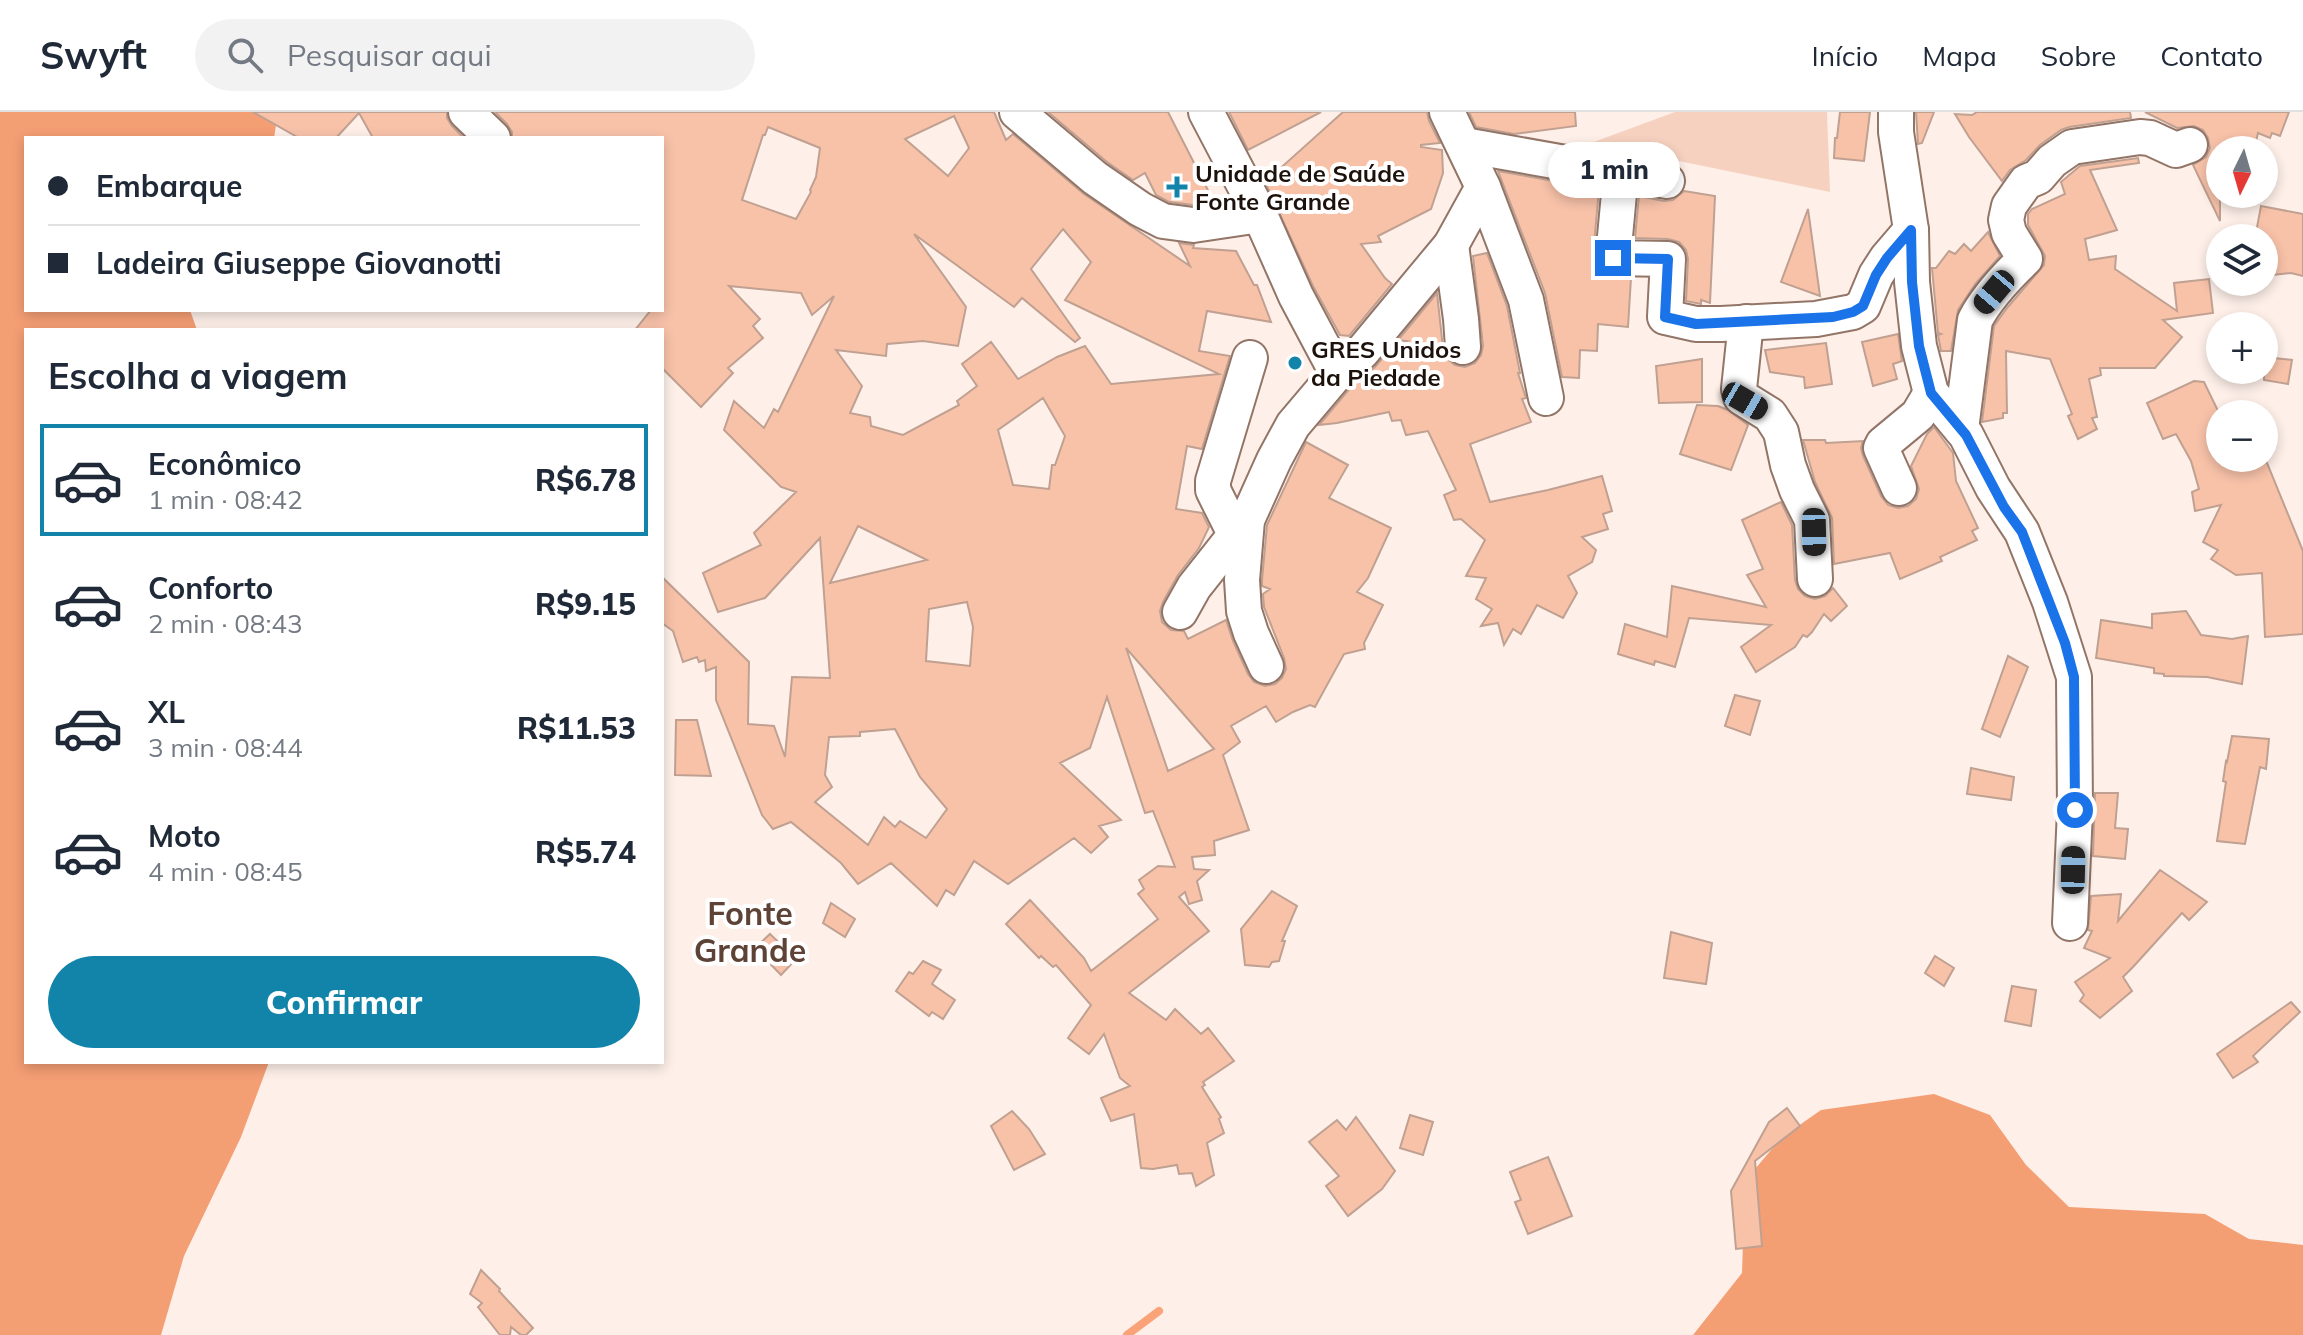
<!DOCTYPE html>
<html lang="pt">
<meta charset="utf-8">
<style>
body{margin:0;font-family:Mulish,sans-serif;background:#f2f2f3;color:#1f2937;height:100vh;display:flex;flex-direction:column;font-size:30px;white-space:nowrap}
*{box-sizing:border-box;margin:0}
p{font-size:26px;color:#747a83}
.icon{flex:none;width:44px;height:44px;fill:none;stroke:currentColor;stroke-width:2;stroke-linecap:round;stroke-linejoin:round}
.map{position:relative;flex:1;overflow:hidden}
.drawer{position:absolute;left:24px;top:216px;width:640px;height:736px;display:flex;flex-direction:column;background:#fff;border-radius:0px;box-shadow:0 4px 12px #0003}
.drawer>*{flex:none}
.banner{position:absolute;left:24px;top:24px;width:640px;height:176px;border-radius:0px;box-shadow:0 4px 12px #0003;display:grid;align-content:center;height:176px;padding:0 24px;background:#fff}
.needle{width:52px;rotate:185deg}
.fabs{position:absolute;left:2206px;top:24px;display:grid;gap:16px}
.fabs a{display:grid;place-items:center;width:72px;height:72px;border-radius:50%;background:#fff;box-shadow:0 4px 12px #0003;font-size:40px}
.end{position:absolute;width:36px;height:36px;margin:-18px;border:10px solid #1a73e8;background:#fff;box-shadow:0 0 0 4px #fff}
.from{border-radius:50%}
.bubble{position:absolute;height:56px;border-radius:28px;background:#fff;box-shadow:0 4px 12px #0003;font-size:26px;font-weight:800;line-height:56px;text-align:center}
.car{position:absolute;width:24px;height:48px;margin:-24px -12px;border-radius:10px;box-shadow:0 0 6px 2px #0007;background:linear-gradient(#222 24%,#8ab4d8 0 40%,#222 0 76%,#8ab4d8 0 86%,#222 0)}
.banner b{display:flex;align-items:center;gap:28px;height:76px;font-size:30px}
.banner b+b{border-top:2px solid #e0e1e3}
.banner i{width:20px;height:20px;background:#1f2937}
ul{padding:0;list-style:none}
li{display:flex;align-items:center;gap:24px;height:112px;margin:0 16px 12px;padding:0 8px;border:4px solid transparent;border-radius:0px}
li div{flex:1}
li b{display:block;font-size:30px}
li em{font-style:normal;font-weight:800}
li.selected{border-color:#1284aa}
li>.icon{width:72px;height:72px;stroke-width:1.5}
h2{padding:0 24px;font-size:36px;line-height:96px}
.action{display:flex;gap:16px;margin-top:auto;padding:16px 24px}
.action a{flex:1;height:92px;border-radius:48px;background:#1284aa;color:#fff;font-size:32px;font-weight:800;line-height:92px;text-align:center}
header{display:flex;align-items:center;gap:48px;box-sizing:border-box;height:112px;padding:0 40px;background:#fff;border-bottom:2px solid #e0e1e3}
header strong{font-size:38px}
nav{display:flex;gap:44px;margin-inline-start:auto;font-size:28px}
.search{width:560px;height:72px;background:#f2f2f3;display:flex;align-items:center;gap:20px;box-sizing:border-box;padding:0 28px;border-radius:44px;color:#747a83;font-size:30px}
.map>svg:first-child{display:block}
.green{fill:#f6d1c0}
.forest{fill:#f49e74}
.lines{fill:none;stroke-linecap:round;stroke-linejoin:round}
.stream{stroke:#faa379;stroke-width:8}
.building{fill:#f8c2a9;stroke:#c0a091;stroke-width:2;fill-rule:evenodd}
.minor-casing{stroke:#937567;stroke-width:38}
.minor{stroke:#fff;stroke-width:34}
.route{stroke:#1a73e8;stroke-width:10}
.poi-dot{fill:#1284aa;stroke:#fff;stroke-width:3}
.labels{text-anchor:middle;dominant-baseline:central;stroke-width:8;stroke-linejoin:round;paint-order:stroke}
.poi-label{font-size:24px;font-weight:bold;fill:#1d110c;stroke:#fff;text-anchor:start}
.district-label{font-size:32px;font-weight:bold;fill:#5d4235;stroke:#fff}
</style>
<header>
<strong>Swyft</strong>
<div class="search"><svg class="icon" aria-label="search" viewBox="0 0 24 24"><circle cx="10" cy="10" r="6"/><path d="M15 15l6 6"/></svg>Pesquisar aqui</div>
<nav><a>Início</a><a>Mapa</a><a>Sobre</a><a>Contato</a></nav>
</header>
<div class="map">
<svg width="2303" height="1223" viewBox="0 0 2303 1223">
<rect width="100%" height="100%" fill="#fef0e9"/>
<!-- green -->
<polygon class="green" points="1675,0 1827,0 1830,80 1591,31"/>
<!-- forest -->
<g class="forest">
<polygon points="0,0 278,0 274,26 26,26 26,198 190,198 197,218 26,218 26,950 269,950 241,1025 184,1144 161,1223 0,1223"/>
<polygon points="1934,982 1990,1003 2026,1053 2069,1095 2205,1102 2249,1127 2303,1133 2303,1223 1693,1223 1742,1161 1745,1069 1781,1026 1821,998"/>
</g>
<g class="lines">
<!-- stream -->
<polyline class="stream" points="1127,1223 1159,1199"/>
</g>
<!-- building -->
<g class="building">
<polygon points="253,0 447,0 447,6 452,14 464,26 373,26 359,1 336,26 299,26"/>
<path d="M495 0H994L1006 28 1013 22 1084 82 1190 154 1179 131 1194 133 1193 136 1236 139 1254 173H1257L1271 210 1207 199 1199 239 1230 244 1202 337 1187 334 1176 397 1202 401 1209 415 1199 436 1178 463 1163 490 1160 499 1162 510 1171 518 1184 519 1188 527 1226 508 1233 529 1248 562 1254 570 1265 574 1275 572 1282 566 1286 557 1284 546 1264 495 1263 482 1270 477 1262 474V468L1267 413 1306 330 1348 353 1329 386 1391 416 1368 466 1357 480 1383 493 1364 531 1365 537 1344 542 1315 595 1310 593 1293 600 1276 610 1266 594 1231 614 1240 630 1223 643 1249 718 1214 729 1215 743 1192 745 1194 757 1209 758 1197 769 1202 788 1189 792 1185 780 1179 785 1209 819 1129 881 1166 908 1175 897 1201 922 1208 916 1234 949 1203 970 1205 973 1202 975 1221 1005 1219 1007 1224 1021 1207 1031 1214 1063 1196 1074 1192 1061 1179 1062 1177 1053 1153 1057 1141 1056 1134 1002 1111 1009 1101 986 1130 974 1120 966 1104 922 1089 942 1068 926 1091 893 1056 853 1053 855 1041 844 1039 846 1006 812 1030 788 1084 846 1091 859 1158 807 1138 782 1144 777 1139 768 1158 754 1175 755 1153 699 1145 701 1107 585 1090 636 1060 651 1121 708 1099 714 1108 725 1091 741 1074 726 1008 772 974 749 954 783 946 778 937 794 891 751 858 772 841 751 791 710 773 717 762 703 716 588V555L706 559 705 548 699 550 697 545 683 550 673 519 662 511V465L749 550 748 612 774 614 785 645 792 565 830 566 820 426 765 486 718 500 703 461 761 433 754 421 796 380 781 375 724 318 734 289 764 316 774 297 778 300 834 184 812 203 801 181 729 174 760 207 753 214 763 226 728 256 733 261 701 295 662 256V218H635L651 198H662V26H512V20L507 12ZM954 4 969 36 948 64 905 27ZM768 15 820 36 816 65 810 78 811 80 796 107 742 88 763 23H765ZM1063 117 1091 150 1065 188 1219 262 1111 272 1085 234 1057 245 1018 267 991 230 962 252 977 274 957 289 959 293 903 323 871 314 870 305 850 301 862 274 836 238 886 244 887 232 923 229 958 234 966 195 914 122 1014 195 1022 186 1075 230 1080 226 1031 157ZM1043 286 1065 324 1055 353H1052L1049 377 1013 373 998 318ZM858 414 927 448 830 471ZM967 490 973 515 970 554 926 549 929 497ZM1126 536 1214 637 1168 659ZM895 617 920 665 947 697 926 726 900 709 895 715 884 705 868 733 815 690 832 675 825 663 829 625 860 624V620Z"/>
<polygon points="1048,0 1168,0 1214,90 1193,93 1169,90 1156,83 1145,61 1133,68 1107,50"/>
<polygon points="1229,0 1321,0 1248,38"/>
<polygon points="1343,0 1427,0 1429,9 1440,31 1421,33 1421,35 1442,38 1443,61 1431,97 1378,124 1381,130 1361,132 1385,166 1392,172 1349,224 1340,223 1313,174 1265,70"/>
<polygon points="1469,0 1575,0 1576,14 1514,22 1476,15"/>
<polygon points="1840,0 1870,0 1864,49 1834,46 1835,26 1837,26"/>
<polygon points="1916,0 1934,0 1922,31 1918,32"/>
<polygon points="1977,0 2130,0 2131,6 2069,15 2061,18 2040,33 2026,48 2010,58 2002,69 1969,25 1955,2 1972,3"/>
<polygon points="2145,0 2289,0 2280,24 2272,21 2270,26 2258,21 2254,38 2220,38 2220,109 2193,53 2206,45 2210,36 2208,26 2203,18 2194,14 2177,16"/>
<polygon points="2138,46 2139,51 2090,58 2117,118 2085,127 2089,148 2116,144 2115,157 2177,199 2174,171 2209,167 2213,201 2163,208 2182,225 2155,256 2100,256 2101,263 2089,267 2097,305 2092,306 2097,317 2078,327 2068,304 2072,302 2050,247 2006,239 2007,301 2003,301 2003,306 1982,310 1994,214 2007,196 2044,153 2045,144 2028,113 2028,102 2032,97 2065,82 2061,70 2080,54"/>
<polygon points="1498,59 1599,77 1593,144 1595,154 1603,163 1613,166 1631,166 1628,215 1598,212 1597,239 1580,238 1579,266 1562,265 1545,181"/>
<polygon points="1684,79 1715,84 1710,191 1701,188 1701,192 1686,189 1688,147 1686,138 1679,130 1668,127 1635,126 1639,84 1664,89 1673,88"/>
<polygon points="2261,94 2303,102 2303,164 2291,161 2264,164 2264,126 2255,126"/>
<polygon points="1808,97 1820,184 1781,170"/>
<polygon points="1988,120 2000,144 1976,171 1958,198 1951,239 1941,239 1938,223 1941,222 1938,221 1932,156 1936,156 1949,139 1955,142 1964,132 1971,139"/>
<polygon points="1487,141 1507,194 1520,261 1518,261 1526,286 1522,287 1531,310 1470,332 1490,390 1548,378 1602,364 1612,399 1603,402 1608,417 1582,425 1596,438 1592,450 1568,464 1577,481 1563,506 1537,493 1521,522 1513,517 1504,533 1498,511 1481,514 1492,497 1476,487 1486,466 1466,464 1485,428 1461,407 1454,408 1444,383 1456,378 1428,319 1406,323 1401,308 1392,309 1389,300 1337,311 1319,313 1351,275 1375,255 1391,236 1407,229 1398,228 1437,181 1443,236 1446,246 1455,253 1465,255 1475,251 1481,243 1483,234 1473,144"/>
<polygon points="1898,222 1902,249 1893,252 1897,267 1873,274 1862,230"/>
<polygon points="1826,231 1832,272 1805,276 1804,265 1770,260 1765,238"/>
<polygon points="2264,245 2292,248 2288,272 2264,268"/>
<polygon points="1702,247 1702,290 1659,291 1656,254"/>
<polygon points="2194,269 2204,270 2220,303 2220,346 2265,346 2303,439 2303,522 2265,525 2262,461 2236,463 2211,447 2218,438 2203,430 2221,393 2195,399 2192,380 2199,377 2191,349 2176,322 2163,327 2147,291"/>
<polygon points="1697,293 1718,294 1728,298 1748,313 1731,358 1680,342"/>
<polygon points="1934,315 1953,341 1956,369 1978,416 1972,419 1977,428 1940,445 1942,449 1900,467 1890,441 1834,452 1832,406 1815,370 1803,328 1825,328 1826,331 1863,329 1861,336 1863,344 1881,384 1888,393 1898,396 1908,394 1916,387 1919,377 1911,354 1927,322"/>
<polygon points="1781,390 1792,413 1795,468 1798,477 1805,484 1815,487 1825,484 1833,476 1847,494 1831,509 1824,502 1812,520 1807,525 1803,523 1795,535 1756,560 1741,535 1771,513 1689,506 1675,555 1655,549 1654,553 1618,542 1625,512 1667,525 1672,474 1766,495 1747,463 1763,457 1742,408"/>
<polygon points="2186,499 2201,523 2232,527 2248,524 2242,572 2207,565 2164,564 2164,562 2154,561 2154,556 2096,546 2101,508 2152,516 2152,502"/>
<polygon points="2008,544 2028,555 2000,625 1982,617"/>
<polygon points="1735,583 1760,589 1750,623 1725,614"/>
<polygon points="676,608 697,608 711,664 675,663"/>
<polygon points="2232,624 2269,627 2266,657 2260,655 2245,732 2217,729 2226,670 2223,669 2226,649 2227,650"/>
<polygon points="1971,656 2014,665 2011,688 1967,682"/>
<polygon points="2095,681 2118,681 2115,716 2128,717 2125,747 2093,744"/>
<polygon points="2160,758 2207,790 2189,808 2182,801 2133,855 2123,865 2132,879 2100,906 2080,889 2084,883 2075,870 2110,846 2084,836 2092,819 2088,818 2091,784 2121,782 2118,809"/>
<polygon points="1272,779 1297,794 1282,829 1285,829 1279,849 1272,850 1269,855 1245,853 1241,817"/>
<polygon points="831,791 855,807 845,825 823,811"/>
<polygon points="1671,820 1712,831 1706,872 1664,866"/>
<polygon points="770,822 796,847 781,863 755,836"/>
<polygon points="1935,844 1954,856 1944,874 1925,861"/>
<polygon points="923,849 941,858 932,872 955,888 943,907 932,900 929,904 896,879 909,860 913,862"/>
<polygon points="2012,874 2036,878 2031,914 2005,909"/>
<polygon points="2291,890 2300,900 2253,944 2258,950 2233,966 2217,942"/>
<polygon points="1787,996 1800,1014 1755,1049 1762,1134 1736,1137 1731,1079 1769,1010"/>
<polygon points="1012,999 1029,1017 1045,1042 1014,1058 991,1014"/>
<polygon points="1410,1003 1433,1010 1423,1043 1400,1036"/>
<polygon points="1356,1005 1395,1059 1382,1077 1348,1104 1326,1074 1339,1064 1309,1030 1337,1008 1346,1018"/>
<polygon points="1548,1045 1572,1104 1528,1122 1515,1090 1521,1088 1510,1060"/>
<polygon points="481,1158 500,1177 499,1179 533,1216 526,1223 521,1223 511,1215 510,1223 500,1223 478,1195 482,1191 470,1182"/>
</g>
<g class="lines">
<defs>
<g id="minor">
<polyline points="466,0 493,26"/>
<polyline points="1017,0 1095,66 1140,97 1163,109 1193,113 1260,103"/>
<polyline points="1206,0 1260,103 1296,184 1337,261"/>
<polyline points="1447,0 1483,75 1526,188 1546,286"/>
<polyline points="1896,0 1896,20 1911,118 1912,170 1919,234 1931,281 1966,323 1993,376 2022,420 2050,490 2074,565 2075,698 2070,811"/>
<polyline points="1464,33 1667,69"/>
<polyline points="1621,60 1613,146 1668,147 1665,205 1696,212 1721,212 1816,207 1853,200 1863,194 1876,163 1887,146 1911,118"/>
<polyline points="1451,133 1461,207 1463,235"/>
<polyline points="1746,210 1739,277 1741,285 1770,303 1781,320 1788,353 1797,378 1812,408 1815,467"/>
<path d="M1961 317 1975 208C1987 185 2006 165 2025 147L2009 121 2006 108 2009 94 2026 70 2038 65 2052 49 2072 35 2140 25 2150 26 2176 38 2190 33"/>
<polyline points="1899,376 1881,336 1883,332 1918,303 1931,281"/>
<polyline points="1235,422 1213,378 1213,369 1250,246"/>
<polyline points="1180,500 1194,475 1247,408"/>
<polyline points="1266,554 1251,521 1244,499 1242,468 1247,408 1274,348 1293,313 1337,261 1362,240 1451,133 1483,75"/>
</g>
</defs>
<!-- minor casing -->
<use href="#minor" class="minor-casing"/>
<!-- minor -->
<use href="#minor" class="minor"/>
</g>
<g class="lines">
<!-- route -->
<polyline class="route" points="1613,146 1668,147 1665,205 1696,212 1833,205 1853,200 1863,194 1876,163 1887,146 1911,118 1912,170 1919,234 1931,281 1966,323 2004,395 2022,420 2065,531 2074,565 2075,698"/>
</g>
<!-- markers -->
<g class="poi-dot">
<path d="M1173 63h8v8h8v8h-8v8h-8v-8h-8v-8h8z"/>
<circle cx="1295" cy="251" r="8"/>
</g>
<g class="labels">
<!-- poi labels -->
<g class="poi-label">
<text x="1195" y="61">Unidade de Saúde<tspan x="1195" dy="28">Fonte Grande</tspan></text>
<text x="1311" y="237">GRES Unidos<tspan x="1311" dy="28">da Piedade</tspan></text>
</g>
<!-- district labels -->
<g class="district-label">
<text x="750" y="801">Fonte<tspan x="750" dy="37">Grande</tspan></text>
</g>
</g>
</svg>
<div class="fabs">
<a><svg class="needle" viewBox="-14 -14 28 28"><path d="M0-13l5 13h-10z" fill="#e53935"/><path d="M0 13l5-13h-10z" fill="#747a83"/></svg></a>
<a><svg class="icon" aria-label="layers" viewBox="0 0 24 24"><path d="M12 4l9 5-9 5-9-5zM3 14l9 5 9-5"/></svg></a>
<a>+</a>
<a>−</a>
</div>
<i class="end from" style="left:2075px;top:698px"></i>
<i class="end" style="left:1613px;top:146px"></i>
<div class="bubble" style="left:1548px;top:30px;width:132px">1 min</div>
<i class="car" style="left:1994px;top:180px;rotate:220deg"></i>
<i class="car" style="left:1745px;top:289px;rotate:120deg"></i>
<i class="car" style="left:1814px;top:420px;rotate:179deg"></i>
<i class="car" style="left:2073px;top:758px;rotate:1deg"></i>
<div class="banner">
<b><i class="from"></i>Embarque</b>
<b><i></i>Ladeira Giuseppe Giovanotti</b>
</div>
<section class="drawer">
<h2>Escolha a viagem</h2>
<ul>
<li class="selected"><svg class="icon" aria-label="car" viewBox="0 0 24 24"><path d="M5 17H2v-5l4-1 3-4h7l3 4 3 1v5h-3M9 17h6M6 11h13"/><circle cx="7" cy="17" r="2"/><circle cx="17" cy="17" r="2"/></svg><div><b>Econômico</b><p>1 min · 08:42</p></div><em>R$6.78</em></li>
<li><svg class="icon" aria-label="car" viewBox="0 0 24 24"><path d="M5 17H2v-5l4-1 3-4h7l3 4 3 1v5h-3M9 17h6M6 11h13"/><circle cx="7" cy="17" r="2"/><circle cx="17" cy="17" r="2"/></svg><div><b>Conforto</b><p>2 min · 08:43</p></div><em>R$9.15</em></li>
<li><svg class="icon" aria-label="car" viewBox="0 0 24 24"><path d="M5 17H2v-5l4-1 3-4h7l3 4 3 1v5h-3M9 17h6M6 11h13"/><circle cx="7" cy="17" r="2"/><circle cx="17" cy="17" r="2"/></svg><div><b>XL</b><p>3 min · 08:44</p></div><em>R$11.53</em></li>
<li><svg class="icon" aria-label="car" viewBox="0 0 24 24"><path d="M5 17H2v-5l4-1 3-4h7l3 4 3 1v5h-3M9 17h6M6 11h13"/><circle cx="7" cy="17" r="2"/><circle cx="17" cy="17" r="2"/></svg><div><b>Moto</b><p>4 min · 08:45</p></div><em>R$5.74</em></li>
</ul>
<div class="action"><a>Confirmar</a></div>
</section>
</div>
